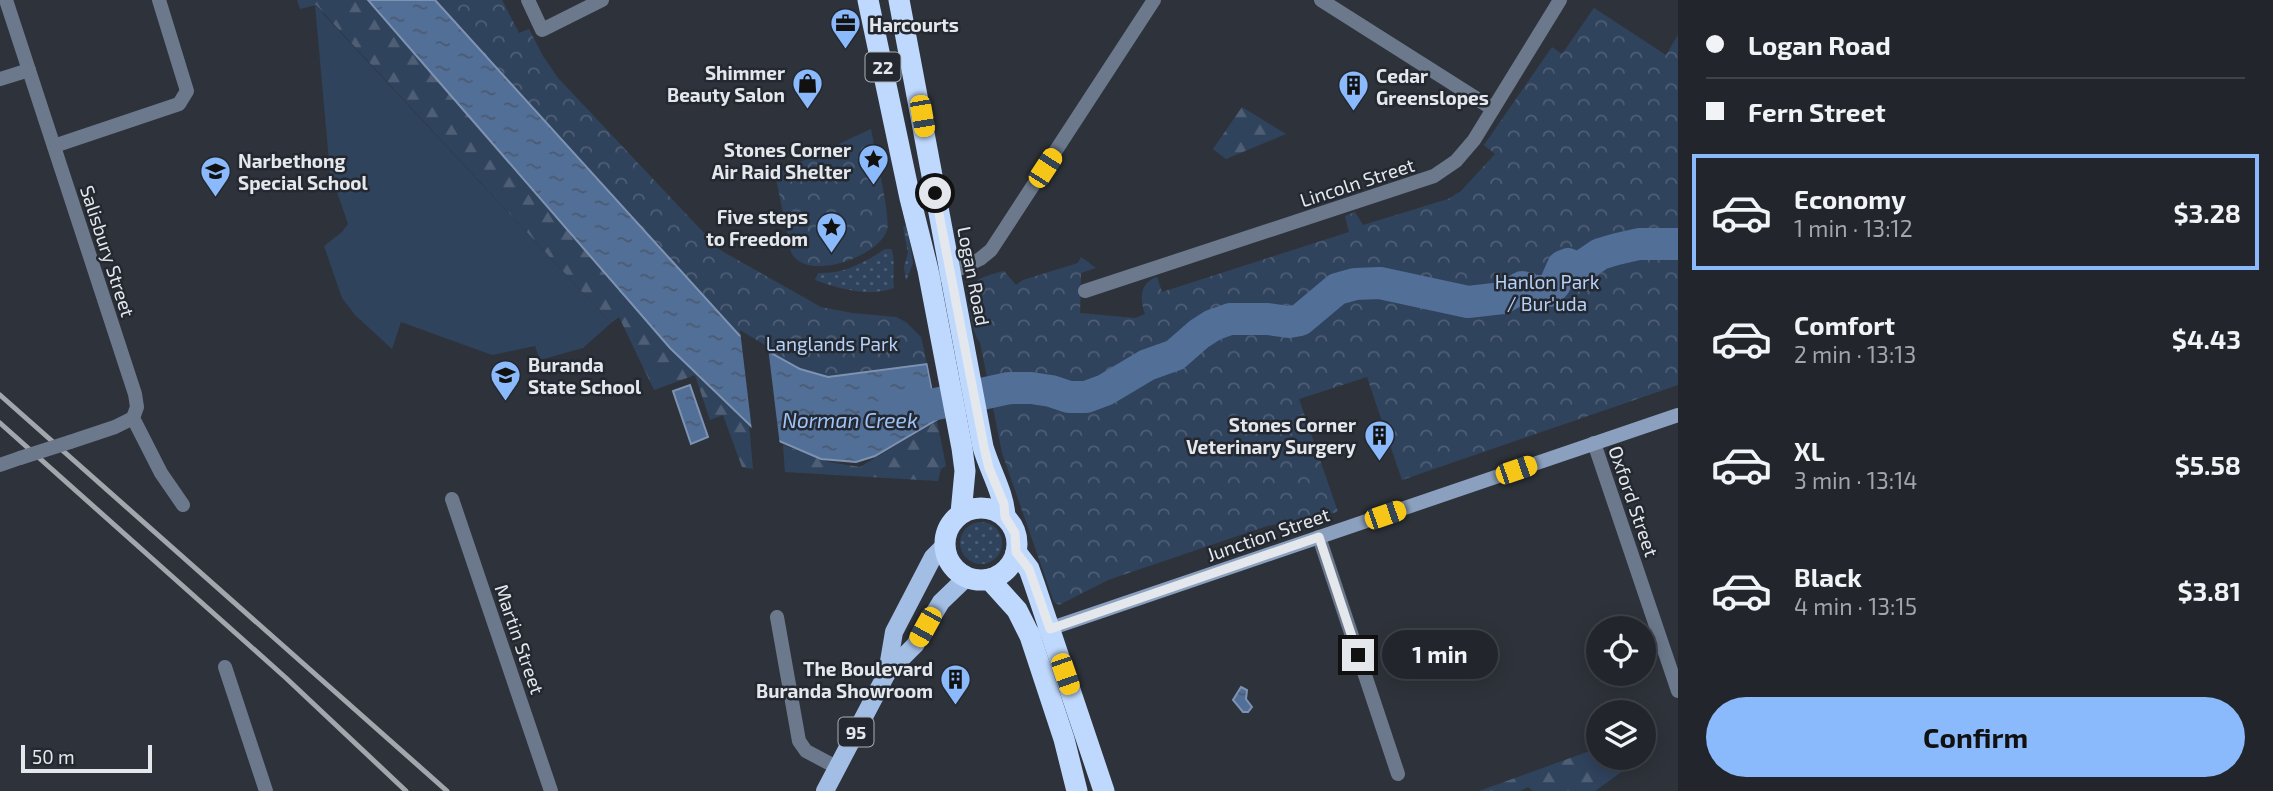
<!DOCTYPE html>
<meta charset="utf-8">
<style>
body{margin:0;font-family:"Exo 2",sans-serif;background:#2a2e34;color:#f1f3f6;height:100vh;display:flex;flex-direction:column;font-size:26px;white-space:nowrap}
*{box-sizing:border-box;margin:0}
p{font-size:23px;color:#a2a5a9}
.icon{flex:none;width:38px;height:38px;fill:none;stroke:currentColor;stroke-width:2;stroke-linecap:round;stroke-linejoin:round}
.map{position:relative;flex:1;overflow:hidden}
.sheet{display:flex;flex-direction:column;background:#22262c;width:595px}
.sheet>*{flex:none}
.hud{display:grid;align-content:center;height:154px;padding:0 28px;background:#22262c}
.buttons{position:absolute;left:1586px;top:616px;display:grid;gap:14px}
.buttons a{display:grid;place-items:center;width:70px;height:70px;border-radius:50%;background:#22262c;box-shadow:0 4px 18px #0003,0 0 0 2px #3f4348;font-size:35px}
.scale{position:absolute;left:21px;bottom:18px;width:131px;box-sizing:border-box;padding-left:7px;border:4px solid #e4e8ed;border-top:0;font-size:19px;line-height:24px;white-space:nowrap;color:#e4e8ed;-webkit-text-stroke:5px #242931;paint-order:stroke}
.end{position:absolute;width:32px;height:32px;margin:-16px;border:9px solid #e4e8ed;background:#111;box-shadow:0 0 0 4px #111}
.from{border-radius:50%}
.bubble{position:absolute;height:49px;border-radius:24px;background:#22262c;box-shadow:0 4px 18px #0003,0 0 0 2px #3f4348;font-size:23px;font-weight:700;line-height:49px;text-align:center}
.car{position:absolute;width:21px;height:42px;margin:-21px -10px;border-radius:9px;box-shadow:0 0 5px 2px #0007;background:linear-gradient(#f5c518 24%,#345 0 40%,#f5c518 0 76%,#345 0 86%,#f5c518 0)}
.hud b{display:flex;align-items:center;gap:24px;height:66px;font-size:26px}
.hud b+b{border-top:2px solid #3f4348}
.hud i{width:18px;height:18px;background:#f1f3f6}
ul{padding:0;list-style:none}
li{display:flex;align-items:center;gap:21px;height:116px;margin:0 14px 10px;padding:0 14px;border:4px solid transparent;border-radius:0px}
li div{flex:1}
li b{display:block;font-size:26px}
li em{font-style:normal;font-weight:700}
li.on{border-color:#8bbafc}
li>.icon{width:63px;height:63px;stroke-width:1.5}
.action{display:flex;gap:14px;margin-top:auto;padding:14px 28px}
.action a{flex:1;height:80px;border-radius:42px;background:#8bbafc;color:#111;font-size:28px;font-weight:700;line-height:80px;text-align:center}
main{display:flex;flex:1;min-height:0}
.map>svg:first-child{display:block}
.grass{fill:#30435d}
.forest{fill:url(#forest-firs)}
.park{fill:url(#park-crowns)}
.garden{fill:url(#garden-dots)}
.water{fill:url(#water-ripples);stroke:#7e93b2;stroke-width:2}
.pier{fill:#2e333b}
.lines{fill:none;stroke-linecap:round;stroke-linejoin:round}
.river{stroke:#526f98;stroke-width:32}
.street{stroke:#6c798c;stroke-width:14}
.secondary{stroke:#8ba0be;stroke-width:14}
.primary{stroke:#a3bee5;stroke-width:18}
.highway{stroke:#bfd9fe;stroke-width:21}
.rail{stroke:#a2a7ad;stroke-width:5}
.street-bridge{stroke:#6c798c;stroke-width:14}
.route{stroke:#e4e8ed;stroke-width:9}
.labels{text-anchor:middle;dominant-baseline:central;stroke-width:5;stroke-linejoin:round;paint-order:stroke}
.shield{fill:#242931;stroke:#aaafb5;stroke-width:2}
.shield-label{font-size:18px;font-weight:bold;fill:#e4e8ed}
.poi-label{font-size:19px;font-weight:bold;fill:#e4e8ed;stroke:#242931;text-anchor:end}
.street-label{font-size:19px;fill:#e4e8ed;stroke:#242931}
.park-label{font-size:19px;fill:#b6d2f9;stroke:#242931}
.water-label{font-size:21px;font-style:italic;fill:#9fc3f6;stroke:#242931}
</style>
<main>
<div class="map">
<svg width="1678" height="791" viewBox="0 0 1678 791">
<defs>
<pattern id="forest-firs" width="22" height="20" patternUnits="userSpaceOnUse" patternTransform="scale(1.75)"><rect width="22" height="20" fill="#30435d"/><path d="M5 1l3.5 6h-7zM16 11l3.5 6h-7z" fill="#4e5e75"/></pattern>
<pattern id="park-crowns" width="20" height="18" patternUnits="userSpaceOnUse" patternTransform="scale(1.75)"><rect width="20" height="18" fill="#30435d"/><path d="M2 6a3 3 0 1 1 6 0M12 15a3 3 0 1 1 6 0" fill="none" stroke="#4e5e75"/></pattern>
<pattern id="garden-dots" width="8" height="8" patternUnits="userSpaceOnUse" patternTransform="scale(1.75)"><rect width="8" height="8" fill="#30435d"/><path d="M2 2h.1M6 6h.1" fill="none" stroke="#4e5e75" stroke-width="1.8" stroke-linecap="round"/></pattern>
<pattern id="water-ripples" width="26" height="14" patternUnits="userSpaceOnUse" patternTransform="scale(1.75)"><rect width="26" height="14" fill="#526f98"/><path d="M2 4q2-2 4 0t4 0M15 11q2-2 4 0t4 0" fill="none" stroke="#4b5a70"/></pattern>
</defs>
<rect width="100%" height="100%" fill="#2e333b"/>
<!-- grass -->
<polygon class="grass" points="315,5 611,323 583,348 540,360 535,346 492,355 401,322 392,349 355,315 342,298 324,246 342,232 348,224 330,172"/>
<!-- forest -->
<g class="forest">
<polygon points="297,0 368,0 670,348 749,424 753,469 742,467 723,415 710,420 695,375 654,390 619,317 611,323 316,5 300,9"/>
<polygon points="1242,107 1286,134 1226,159 1213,149"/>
<polygon points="937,421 946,466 941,469 938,481 785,472 783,445 829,462 860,467"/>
<polygon points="1598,748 1598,758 1641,758 1595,791 1533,791 1528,787 1520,791 1479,791"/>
</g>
<!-- park -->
<g class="park">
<polygon points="435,0 502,0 519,33 529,29 543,56 558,78 720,250 821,307 852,313 896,317 906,322 921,337 927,364 828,377 800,369 739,335"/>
<path d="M1594 8 1666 55 1678 35V385L1402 480 1367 377 1299 399 1338 512 1267 526 1108 580 1059 605 1054 602 1002 453 980 342C972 334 965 294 974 284 980 276 994 274 1004 271L1016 285 1023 280 1078 263 1081 257 1096 268 1081 273 1080 313 1135 318 1145 314C1140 299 1139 283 1157 277L1162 292 1349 232 1345 216 1355 212 1363 225 1448 199 1461 191 1495 154 1484 145 1552 47 1562 54Z"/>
<path d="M871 129C874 148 891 216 887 230 879 257 805 283 791 252L775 174Z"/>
</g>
<!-- garden -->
<g class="garden">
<polygon points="907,225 913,263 906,281 904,267 908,253 903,227"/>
<path d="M885 249H891C896 257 892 277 894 288 870 297 839 289 815 280L818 273C844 274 864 263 885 249Z"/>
<circle cx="981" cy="543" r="21"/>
</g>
<!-- water -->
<g class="water">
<polygon points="368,0 435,0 739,335 800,369 828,377 927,364 938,419 875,456 856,462 821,459 756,431 670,348"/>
<polygon points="690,385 708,437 691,444 673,391"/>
<polygon points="1241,687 1247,690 1246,699 1252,707 1248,712 1243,712 1233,700"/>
</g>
<!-- pier -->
<g class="pier">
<polygon points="740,330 768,347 780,446 752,431"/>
<polygon points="927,361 931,363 941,418 939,423"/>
</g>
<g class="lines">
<!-- river -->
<polyline class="river" points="892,409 913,409 1009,388 1031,388 1051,391 1069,397 1086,397 1105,390 1147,365 1175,355 1199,334 1213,325 1230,319 1268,319 1289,322 1300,320 1337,289 1355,284 1380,283 1468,302 1503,298 1522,287 1534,291 1549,291 1555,284 1563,266 1568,264 1578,268 1581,267 1600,254 1617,249 1639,244 1678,244"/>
<!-- street -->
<g class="street">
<polyline points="6,0 135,394 137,407 133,418 161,473 183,505"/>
<polyline points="528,0 542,30 602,0"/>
<polyline points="1321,0 1493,109"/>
<polyline points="0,79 29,70"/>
<polyline points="54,146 179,104 187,91 159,0"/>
<polyline points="944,276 980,259 991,250 1154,0"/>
<polyline points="1085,291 1434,176 1456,161 1474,140 1560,0"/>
<polyline points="70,442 115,427 133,418"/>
<polyline points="1594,443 1678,691"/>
<polyline points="0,465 20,458"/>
<polyline points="452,499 551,791"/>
<polyline points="1319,537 1398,774"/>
<polyline points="777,617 799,741 806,751 838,768"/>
<polyline points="225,667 266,791"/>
</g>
<!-- secondary -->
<polyline class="secondary" points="1043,631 1678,415"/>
<!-- primary -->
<g class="primary">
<polyline points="887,673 915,645 941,602 967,577"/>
<polyline points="825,791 887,673 894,632 933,557 945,545"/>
</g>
<!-- highway -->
<g class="highway">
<polyline points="868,0 910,198 928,270 962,448 965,471 961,513"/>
<path d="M899 0 983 447C990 471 1004 493 1005 517"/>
<circle cx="981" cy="544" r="36"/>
<polyline points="1016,552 1029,569 1034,583 1104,791"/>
<polyline points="989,579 1017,610 1030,636 1064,739 1077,791"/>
</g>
<!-- rail -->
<g class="rail">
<polyline points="0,395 447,791"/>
<polyline points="0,423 286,678 406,791"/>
</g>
<!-- street-bridge -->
<polyline class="street-bridge" points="20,458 70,442"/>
</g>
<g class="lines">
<!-- route -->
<polyline class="route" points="935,193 984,447 989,468 1004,504 1005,517 1015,533 1016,552 1029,569 1050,629 1319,537 1358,655"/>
</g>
<!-- icons -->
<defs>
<symbol id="office-pin" viewBox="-11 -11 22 30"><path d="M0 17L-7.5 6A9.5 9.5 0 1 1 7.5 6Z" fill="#8bbafc" stroke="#242931"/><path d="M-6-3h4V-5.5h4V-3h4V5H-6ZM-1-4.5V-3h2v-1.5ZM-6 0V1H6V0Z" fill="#111"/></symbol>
<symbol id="shop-pin" viewBox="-11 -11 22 30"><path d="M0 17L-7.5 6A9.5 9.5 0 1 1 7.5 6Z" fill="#8bbafc" stroke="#242931"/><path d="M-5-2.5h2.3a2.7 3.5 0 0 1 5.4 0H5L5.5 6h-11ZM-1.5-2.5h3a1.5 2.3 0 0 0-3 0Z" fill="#111"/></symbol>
<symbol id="building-pin" viewBox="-11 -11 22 30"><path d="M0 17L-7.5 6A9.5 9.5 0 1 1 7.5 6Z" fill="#8bbafc" stroke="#242931"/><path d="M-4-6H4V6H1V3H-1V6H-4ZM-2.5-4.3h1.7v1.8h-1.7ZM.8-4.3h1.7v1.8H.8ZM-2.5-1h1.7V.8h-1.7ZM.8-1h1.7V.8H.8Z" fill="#111"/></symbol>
<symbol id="sight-pin" viewBox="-11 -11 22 30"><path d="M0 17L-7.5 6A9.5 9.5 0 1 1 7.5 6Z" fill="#8bbafc" stroke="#242931"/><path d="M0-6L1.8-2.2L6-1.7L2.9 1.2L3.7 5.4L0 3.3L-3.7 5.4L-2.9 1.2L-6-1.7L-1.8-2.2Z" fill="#111"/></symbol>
<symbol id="school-pin" viewBox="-11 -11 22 30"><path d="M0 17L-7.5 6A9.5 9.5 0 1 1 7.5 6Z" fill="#8bbafc" stroke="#242931"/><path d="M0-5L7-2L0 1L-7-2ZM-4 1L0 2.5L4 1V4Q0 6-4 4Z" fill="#111"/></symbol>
</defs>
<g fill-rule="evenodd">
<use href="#office-pin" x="828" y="6" width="35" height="47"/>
<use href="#shop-pin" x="790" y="66" width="35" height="47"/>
<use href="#building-pin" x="1336" y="68" width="35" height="47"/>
<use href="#sight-pin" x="856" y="142" width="35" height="47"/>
<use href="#school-pin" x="198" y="154" width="35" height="47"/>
<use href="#sight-pin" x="814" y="210" width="35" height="47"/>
<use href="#school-pin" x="488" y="358" width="35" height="47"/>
<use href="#building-pin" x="1362" y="418" width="35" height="47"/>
<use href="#building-pin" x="938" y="662" width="35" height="47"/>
</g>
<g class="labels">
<!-- shield labels -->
<g class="shield">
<rect x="865.5" y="52.5" width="35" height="29" rx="5"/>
<rect x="838.5" y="717.5" width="35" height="29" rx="5"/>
</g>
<g class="shield-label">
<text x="883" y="67">22</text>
<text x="856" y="732">95</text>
</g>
<!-- poi labels -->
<g class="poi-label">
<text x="869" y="24" text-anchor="start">Harcourts</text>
<text x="785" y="72">Shimmer<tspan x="785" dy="22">Beauty Salon</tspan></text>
<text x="1376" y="75" text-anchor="start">Cedar<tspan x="1376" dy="22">Greenslopes</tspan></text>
<text x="851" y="149">Stones Corner<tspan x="851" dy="22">Air Raid Shelter</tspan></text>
<text x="238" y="160" text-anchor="start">Narbethong<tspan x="238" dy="22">Special School</tspan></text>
<text x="808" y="216">Five steps<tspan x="808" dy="22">to Freedom</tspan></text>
<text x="528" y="364" text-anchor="start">Buranda<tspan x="528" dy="22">State School</tspan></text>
<text x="1356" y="424">Stones Corner<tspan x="1356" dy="22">Veterinary Surgery</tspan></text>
<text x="933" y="668">The Boulevard<tspan x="933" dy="22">Buranda Showroom</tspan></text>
</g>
<!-- street labels -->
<g class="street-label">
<text transform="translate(1357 182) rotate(-18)">Lincoln Street</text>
<text transform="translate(108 251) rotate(72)">Salisbury Street</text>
<text transform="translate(974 276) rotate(79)">Logan Road</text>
<text transform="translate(1634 501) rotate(71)">Oxford Street</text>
<text transform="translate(1268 534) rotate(-19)">Junction Street</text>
<text transform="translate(520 639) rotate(71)">Martin Street</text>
</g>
<!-- park labels -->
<g class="park-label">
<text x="1547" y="281">Hanlon Park<tspan x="1547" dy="22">/ Bur'uda</tspan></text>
<text x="832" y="343">Langlands Park</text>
</g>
<!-- water labels -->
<g class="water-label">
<text x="850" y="419">Norman Creek</text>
</g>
</g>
</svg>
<div class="buttons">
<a><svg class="icon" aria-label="locate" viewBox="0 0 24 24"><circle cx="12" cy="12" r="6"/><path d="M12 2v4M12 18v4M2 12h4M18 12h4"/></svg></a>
<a><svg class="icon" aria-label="layers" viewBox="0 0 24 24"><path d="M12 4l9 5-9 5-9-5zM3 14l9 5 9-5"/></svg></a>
</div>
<div class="scale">50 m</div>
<i class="end from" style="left:935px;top:193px"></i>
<i class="end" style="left:1358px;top:655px"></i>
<div class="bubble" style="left:1382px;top:630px;width:116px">1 min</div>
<i class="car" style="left:922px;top:116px;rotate:170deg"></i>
<i class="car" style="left:1045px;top:168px;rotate:33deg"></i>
<i class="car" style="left:1516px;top:470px;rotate:71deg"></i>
<i class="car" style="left:1385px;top:515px;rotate:71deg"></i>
<i class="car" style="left:925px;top:627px;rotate:209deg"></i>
<i class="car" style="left:1065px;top:674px;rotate:161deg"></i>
</div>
<section class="sheet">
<div class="hud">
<b><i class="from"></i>Logan Road</b>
<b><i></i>Fern Street</b>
</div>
<ul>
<li class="on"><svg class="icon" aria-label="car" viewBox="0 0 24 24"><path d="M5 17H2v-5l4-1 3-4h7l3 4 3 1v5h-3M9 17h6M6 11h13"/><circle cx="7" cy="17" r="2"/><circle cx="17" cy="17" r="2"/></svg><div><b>Economy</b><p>1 min · 13:12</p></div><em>$3.28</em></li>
<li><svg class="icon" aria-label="car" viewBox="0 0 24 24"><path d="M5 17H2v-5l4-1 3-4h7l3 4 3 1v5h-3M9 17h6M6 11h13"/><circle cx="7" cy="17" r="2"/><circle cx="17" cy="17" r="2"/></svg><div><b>Comfort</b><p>2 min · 13:13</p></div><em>$4.43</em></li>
<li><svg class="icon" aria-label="car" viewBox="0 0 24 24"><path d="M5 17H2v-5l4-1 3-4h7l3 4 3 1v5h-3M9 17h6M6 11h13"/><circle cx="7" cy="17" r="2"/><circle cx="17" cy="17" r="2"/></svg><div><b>XL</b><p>3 min · 13:14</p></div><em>$5.58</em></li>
<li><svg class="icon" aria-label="car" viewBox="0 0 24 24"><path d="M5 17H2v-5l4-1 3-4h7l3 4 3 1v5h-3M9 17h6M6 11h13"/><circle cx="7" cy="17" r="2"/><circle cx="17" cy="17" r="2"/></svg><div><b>Black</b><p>4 min · 13:15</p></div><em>$3.81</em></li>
</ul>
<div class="action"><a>Confirm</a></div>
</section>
</main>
